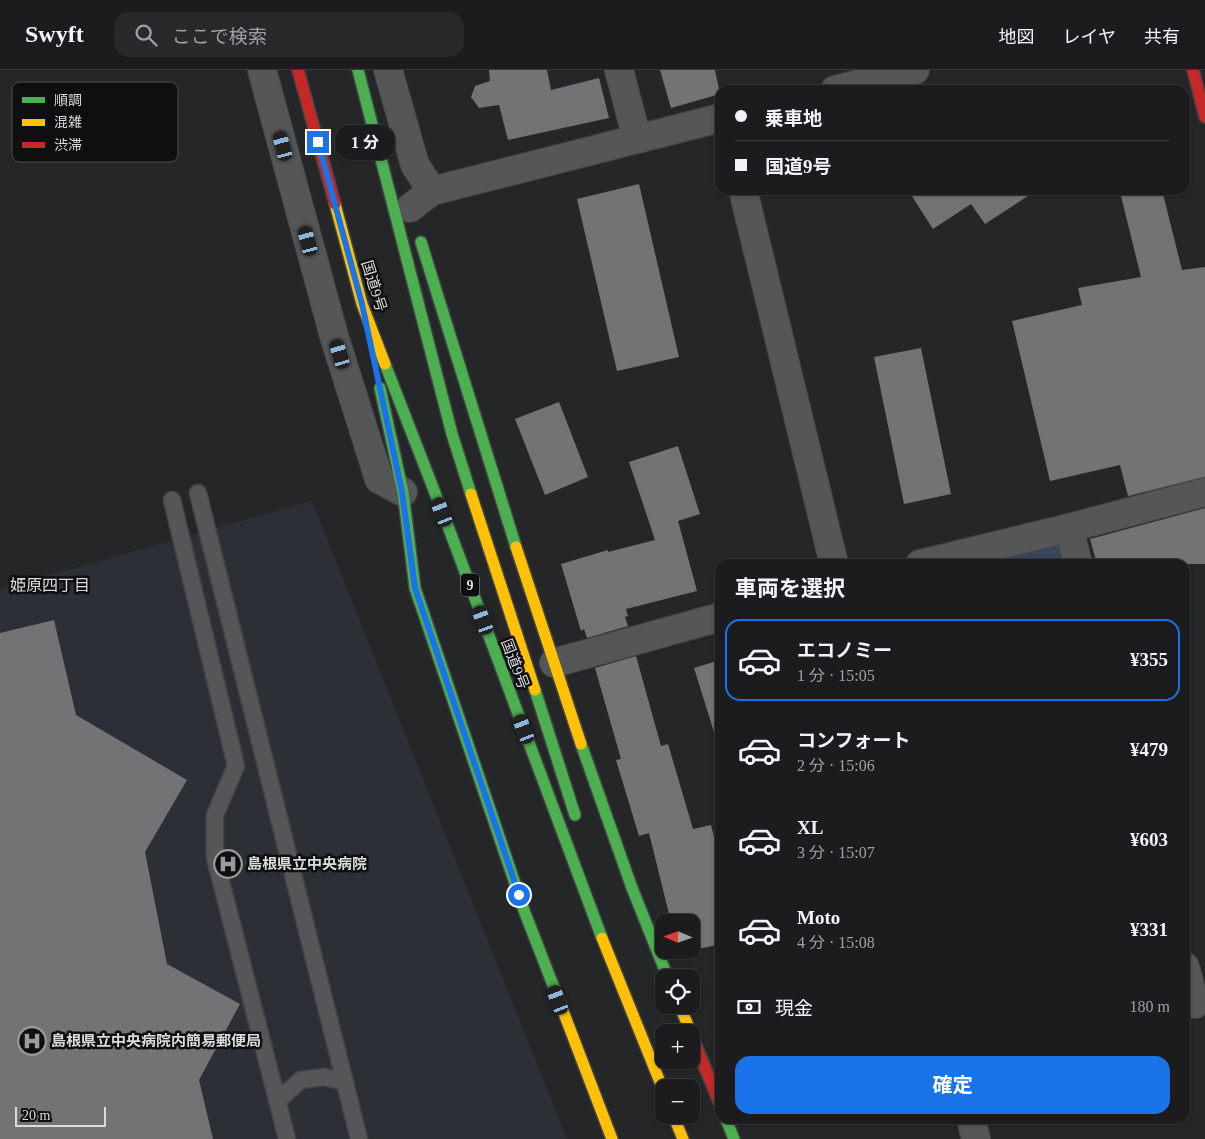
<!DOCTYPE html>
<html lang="ja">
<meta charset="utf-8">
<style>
body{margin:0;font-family:"Times New Roman","Noto Sans JP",serif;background:#29292b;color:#f1f3f6;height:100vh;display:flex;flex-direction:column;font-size:19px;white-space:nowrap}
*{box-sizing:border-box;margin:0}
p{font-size:16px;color:#a0a1a4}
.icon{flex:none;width:28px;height:28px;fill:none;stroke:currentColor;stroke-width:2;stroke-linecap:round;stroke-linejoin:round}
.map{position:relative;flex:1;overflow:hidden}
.sheet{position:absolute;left:715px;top:489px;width:475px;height:565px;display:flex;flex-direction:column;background:#1c1c1e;border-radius:15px;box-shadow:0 1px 4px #0004,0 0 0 1px #3a3a3c}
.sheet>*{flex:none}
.hud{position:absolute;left:715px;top:15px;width:475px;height:110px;border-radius:15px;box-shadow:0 1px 4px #0004,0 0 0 1px #3a3a3c;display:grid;align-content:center;height:110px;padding:0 20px;background:#1c1c1e}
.needle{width:32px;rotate:272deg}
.fabs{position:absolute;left:655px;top:844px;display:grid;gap:10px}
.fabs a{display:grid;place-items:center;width:45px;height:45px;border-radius:10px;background:#1c1c1e;box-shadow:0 1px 4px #0004,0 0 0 1px #3a3a3c;font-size:25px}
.scale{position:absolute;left:15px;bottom:12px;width:91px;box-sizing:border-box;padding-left:5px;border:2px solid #d9dbdd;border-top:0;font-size:14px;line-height:18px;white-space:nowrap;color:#d9dbdd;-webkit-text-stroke:4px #0e0f10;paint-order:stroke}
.end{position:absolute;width:22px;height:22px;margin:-11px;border:6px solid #1a73e8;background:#fff;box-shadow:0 0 0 2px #fff}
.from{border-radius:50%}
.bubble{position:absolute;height:35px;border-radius:15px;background:#1c1c1e;box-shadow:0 1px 4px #0004,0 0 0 1px #3a3a3c;font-size:16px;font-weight:700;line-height:35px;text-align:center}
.car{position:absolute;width:15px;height:30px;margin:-15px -8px;border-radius:6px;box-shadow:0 0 4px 1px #0007;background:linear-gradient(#222 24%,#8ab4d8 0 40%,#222 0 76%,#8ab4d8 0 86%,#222 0)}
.hud b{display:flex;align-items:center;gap:18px;height:48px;font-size:19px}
.hud b+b{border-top:1px solid #3a3a3c}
.hud i{width:12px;height:12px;background:#f1f3f6}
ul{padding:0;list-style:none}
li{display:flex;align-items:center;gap:15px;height:82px;margin:0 10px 8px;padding:0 10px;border:2px solid transparent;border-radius:15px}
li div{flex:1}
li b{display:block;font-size:19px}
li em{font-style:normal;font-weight:700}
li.selected{border-color:#1a73e8}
li>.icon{width:45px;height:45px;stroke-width:1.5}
h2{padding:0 20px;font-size:22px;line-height:60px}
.pay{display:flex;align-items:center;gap:12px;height:55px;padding:0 20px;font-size:19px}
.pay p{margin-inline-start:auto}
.cta{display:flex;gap:10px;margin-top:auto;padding:10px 20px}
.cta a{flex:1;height:58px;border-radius:15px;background:#1a73e8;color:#fff;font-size:20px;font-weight:700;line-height:58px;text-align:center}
header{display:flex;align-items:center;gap:30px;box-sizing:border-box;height:70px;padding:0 25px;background:#1c1c1e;border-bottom:1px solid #3a3a3c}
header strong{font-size:24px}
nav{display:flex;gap:28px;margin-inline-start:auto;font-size:18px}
.search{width:350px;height:45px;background:#29292b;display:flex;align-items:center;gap:12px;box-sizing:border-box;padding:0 18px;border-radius:15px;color:#a0a1a4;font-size:19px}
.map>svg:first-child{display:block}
.built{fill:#2c3036}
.green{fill:#39455c}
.building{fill:#727375}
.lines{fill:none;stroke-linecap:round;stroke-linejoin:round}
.lane-casing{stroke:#434446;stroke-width:19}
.street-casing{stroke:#434446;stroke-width:30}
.fast-casing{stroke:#434446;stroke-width:14}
.slow-casing{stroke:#434446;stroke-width:14}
.jam-casing{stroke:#434446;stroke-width:14}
.lane{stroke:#555657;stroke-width:16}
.street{stroke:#555657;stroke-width:28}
.fast{stroke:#4caf50;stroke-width:11}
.slow{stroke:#ffc107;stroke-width:11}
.jam{stroke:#c62828;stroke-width:11}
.route{stroke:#1a73e8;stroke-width:6}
.labels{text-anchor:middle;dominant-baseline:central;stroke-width:5;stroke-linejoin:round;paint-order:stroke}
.shield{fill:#0e0f10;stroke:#9c9ea0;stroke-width:1}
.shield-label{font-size:14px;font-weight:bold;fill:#d9dbdd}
.street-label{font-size:15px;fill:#d9dbdd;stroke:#0e0f10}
.poi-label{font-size:15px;font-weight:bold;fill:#d9dbdd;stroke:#0e0f10;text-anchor:start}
.neighbourhood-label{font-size:16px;fill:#d9dbdd;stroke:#0e0f10}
.key{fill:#0e0f10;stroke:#4b4c4e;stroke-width:1}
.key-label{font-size:14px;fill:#d9dbdd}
</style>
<header>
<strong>Swyft</strong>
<div class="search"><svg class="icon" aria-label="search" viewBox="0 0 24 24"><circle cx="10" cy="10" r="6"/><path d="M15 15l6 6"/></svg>ここで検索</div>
<nav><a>地図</a><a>レイヤ</a><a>共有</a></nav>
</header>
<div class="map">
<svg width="1205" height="1069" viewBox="0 0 1205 1069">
<rect width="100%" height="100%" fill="#252628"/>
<!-- built -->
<polygon class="built" points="312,431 567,1069 0,1069 0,519"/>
<!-- green -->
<polygon class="green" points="1063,471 1069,494 975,494"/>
<!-- building -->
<g class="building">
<polygon points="489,0 547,0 551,20 599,8 609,48 508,70 499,35 479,38 471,27 475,16 490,11"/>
<polygon points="660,0 715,0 720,24 671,38"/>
<polygon points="639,114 679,287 617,301 577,129"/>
<polygon points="908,120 1037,120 985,154 971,134 933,159"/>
<polygon points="1143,120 1162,120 1182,200 1205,197 1205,407 1128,426 1120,395 1050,411 1012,251 1082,235 1078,218 1141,207 1121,126"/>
<polygon points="921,278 951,424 904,434 874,287"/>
<polygon points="559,332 588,407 545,425 515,349"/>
<polygon points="678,376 700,444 678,451 697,521 626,539 628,546 625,547 628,556 587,568 584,559 581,561 561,494 608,480 608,482 655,470 629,392"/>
<polygon points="1205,438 1205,494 1097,494 1090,469"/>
<polygon points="54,550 76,645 187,710 145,782 167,894 240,934 199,1010 213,1069 0,1069 0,563"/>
<polygon points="636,586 661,676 668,674 693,759 711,755 720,790 720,874 679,884 678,880 691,880 691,852 671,852 649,763 639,766 616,690 621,689 595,598"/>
<polygon points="720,590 720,661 714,662 694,598"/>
</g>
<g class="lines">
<defs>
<g id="lane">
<polyline points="198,423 359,1069"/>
<polyline points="172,430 236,696 215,745 215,788 287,1069"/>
<polyline points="277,1031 301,1010 324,1007 345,1012"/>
</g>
<g id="street">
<polyline points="262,0 334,266 379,409 403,422"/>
<polyline points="388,0 415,95 432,121"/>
<polyline points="619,0 637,69"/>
<polyline points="835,20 915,0"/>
<polyline points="743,120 834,494"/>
<polyline points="410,138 432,121 720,48"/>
<polyline points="1069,458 1078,494"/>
<polyline points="920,494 1069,458 1205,422"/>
<polyline points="554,593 720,547"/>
<polyline points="1185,897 1195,934"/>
<polyline points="971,1049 976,1069"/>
</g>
<g id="fast">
<polyline points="358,0 452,364 471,424"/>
<polyline points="421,172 516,477"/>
<polyline points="385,294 449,459 602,868"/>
<polyline points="380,318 403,422 415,518 525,843 560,933"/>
<polyline points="535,620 575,745"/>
<polyline points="581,674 632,818 668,908"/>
<polyline points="726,1049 734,1069"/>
</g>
<g id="slow">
<polyline points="335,134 362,234 385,294"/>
<polyline points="471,424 535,620"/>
<polyline points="516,477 581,674"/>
<polyline points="602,868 664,1022"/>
<polyline points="560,933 612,1069"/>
<polyline points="679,935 691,962"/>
<polyline points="673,1045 683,1069"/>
</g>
<g id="jam">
<polyline points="298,0 335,134"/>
<polyline points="1193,0 1205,47"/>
<polyline points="691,964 720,1034"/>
</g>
</defs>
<!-- lane casing -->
<use href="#lane" class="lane-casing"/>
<!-- street casing -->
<use href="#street" class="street-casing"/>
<!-- fast casing -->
<use href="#fast" class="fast-casing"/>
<!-- slow casing -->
<use href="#slow" class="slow-casing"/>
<!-- jam casing -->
<use href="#jam" class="jam-casing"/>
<!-- lane -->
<use href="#lane" class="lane"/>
<!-- street -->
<use href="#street" class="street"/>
<!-- fast -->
<use href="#fast" class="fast"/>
<!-- slow -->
<use href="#slow" class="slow"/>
<!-- jam -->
<use href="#jam" class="jam"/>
</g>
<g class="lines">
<!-- route -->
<polyline class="route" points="318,72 362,234 402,422 415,518 519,825"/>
</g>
<!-- icons -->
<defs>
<symbol id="hospital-ring" viewBox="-11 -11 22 22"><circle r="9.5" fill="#0e0f10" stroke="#9a9c9e" stroke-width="1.5"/><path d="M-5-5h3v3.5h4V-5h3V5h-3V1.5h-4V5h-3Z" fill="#9a9c9e"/></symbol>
</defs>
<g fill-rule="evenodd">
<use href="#hospital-ring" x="212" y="778" width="32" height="32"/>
<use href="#hospital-ring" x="16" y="955" width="32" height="32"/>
</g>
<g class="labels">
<!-- shield labels -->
<rect class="shield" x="461" y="503.5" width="18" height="23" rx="4"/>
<g class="shield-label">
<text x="470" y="515">9</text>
</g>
<!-- street labels -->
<g class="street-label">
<text transform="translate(374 216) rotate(73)">国道9号</text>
<text transform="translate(515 594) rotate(69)">国道9号</text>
</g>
<!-- poi labels -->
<g class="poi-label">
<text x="247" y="794">島根県立中央病院</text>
<text x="51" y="971">島根県立中央病院内簡易郵便局</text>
</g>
<!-- neighbourhood labels -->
<g class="neighbourhood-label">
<text x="50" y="515">姫原四丁目</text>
</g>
</g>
<!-- legend -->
<rect x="12" y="12" width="166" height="80" rx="8" class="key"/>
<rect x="22" y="27" width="23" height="6" fill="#4caf50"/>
<rect x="22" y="49" width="23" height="7" fill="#ffc107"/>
<rect x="22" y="72" width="23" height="6" fill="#c62828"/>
<g class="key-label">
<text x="54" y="35">順調</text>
<text x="54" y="57">混雑</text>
<text x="54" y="80">渋滞</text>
</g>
</svg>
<div class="fabs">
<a><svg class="needle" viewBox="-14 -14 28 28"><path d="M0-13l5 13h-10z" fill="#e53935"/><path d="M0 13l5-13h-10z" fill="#a0a1a4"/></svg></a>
<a><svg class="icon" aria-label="locate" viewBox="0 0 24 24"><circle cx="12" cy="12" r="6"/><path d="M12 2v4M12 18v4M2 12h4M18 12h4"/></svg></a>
<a>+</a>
<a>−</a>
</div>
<div class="scale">20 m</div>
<i class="end from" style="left:519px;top:825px"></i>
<i class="end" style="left:318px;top:72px"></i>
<div class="bubble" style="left:335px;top:55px;width:60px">1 分</div>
<i class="car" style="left:283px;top:76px;rotate:345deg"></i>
<i class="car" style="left:308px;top:171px;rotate:345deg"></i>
<i class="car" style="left:340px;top:284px;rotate:343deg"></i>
<i class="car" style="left:442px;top:442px;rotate:339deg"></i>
<i class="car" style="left:483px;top:550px;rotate:340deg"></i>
<i class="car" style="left:524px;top:659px;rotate:339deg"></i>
<i class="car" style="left:558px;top:930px;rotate:339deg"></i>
<div class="hud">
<b><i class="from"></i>乗車地</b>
<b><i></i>国道9号</b>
</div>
<section class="sheet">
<h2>車両を選択</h2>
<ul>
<li class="selected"><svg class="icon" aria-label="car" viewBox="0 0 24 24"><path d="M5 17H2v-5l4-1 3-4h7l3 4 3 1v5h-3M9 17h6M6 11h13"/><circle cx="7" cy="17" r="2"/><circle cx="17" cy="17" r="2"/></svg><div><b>エコノミー</b><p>1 分 · 15:05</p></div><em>¥355</em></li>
<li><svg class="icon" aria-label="car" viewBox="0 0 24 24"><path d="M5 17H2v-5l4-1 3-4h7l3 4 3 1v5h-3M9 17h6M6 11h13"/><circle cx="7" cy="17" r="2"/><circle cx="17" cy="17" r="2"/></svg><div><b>コンフォート</b><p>2 分 · 15:06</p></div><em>¥479</em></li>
<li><svg class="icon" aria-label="car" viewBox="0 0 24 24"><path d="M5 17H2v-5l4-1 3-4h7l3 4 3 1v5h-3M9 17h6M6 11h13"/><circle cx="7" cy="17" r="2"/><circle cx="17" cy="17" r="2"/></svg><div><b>XL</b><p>3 分 · 15:07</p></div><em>¥603</em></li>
<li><svg class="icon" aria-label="car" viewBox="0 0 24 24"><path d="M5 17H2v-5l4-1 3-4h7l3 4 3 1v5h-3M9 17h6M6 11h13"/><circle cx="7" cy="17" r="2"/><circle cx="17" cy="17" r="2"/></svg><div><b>Moto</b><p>4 分 · 15:08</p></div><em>¥331</em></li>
</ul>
<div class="pay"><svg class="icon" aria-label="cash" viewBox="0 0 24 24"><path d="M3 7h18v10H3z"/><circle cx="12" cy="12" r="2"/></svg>現金<p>180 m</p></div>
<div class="cta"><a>確定</a></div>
</section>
</div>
